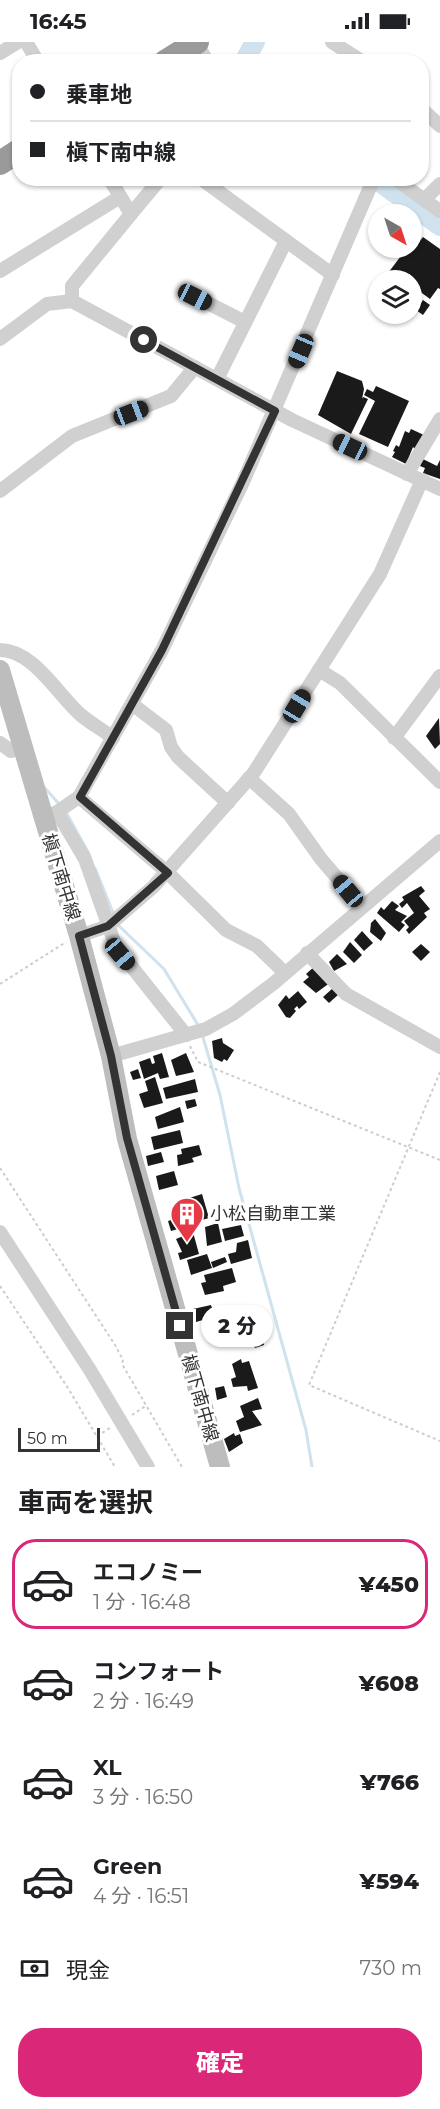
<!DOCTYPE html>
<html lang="ja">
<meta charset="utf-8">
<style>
body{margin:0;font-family:Montserrat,"Noto Sans JP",sans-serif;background:#f6f6f6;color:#202124;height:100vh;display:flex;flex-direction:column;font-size:22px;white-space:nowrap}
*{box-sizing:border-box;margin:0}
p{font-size:20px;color:#757577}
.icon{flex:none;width:33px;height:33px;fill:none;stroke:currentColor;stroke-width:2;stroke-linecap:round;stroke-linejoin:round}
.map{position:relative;height:1425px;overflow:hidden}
.details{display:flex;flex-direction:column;background:#fff;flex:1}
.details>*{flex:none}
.guide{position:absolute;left:12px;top:12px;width:417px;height:132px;border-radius:24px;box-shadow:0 2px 4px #0004;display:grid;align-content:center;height:132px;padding:0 18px;background:#fff}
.needle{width:39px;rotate:141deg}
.buttons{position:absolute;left:368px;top:162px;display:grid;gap:12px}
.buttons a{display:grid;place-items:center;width:54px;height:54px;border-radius:50%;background:#fff;box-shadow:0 2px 4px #0004;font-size:30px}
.scale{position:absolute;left:18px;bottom:15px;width:82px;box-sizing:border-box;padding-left:6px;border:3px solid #333;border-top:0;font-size:16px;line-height:21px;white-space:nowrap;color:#333;-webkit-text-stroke:4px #fff;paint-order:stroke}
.end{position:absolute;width:27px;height:27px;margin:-14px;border:8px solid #333;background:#fff;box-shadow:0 0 0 3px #fff}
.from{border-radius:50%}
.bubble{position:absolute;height:42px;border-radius:21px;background:#fff;box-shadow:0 2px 4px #0004;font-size:20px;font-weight:800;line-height:42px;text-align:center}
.car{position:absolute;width:18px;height:36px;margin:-18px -9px;border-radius:8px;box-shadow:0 0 4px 2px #0007;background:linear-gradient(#222 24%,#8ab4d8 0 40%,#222 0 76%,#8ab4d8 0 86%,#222 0)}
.guide b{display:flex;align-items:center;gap:21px;height:57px;font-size:22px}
.guide b+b{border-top:2px solid #e0e0e0}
.guide i{width:15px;height:15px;background:#202124}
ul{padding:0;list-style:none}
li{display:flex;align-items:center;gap:18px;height:90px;margin:0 12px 9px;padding:0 6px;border:3px solid transparent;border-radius:24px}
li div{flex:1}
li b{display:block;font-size:22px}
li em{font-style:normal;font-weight:800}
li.selected{border-color:#db2777}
li>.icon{width:54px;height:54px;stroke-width:1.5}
h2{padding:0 18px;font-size:27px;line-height:72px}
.pay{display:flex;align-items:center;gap:15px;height:66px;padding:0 18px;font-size:22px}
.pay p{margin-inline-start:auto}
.cta{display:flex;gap:12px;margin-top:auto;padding:12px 18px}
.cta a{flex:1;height:69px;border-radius:24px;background:#db2777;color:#fff;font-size:24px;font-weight:800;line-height:69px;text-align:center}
.status{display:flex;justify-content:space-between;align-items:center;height:42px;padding:0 30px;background:#fff;direction:ltr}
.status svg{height:16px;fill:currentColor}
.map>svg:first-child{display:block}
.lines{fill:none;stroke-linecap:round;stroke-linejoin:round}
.stream{stroke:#cfe2ee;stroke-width:3}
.river{stroke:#cfe2ee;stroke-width:20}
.building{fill:#1a1a1a}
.path{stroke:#cdcdcd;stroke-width:2;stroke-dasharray:3 3;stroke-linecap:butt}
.street{stroke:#d0d0d0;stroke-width:14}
.secondary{stroke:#bdbdbd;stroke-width:20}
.highway{stroke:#9a9a9a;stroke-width:24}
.route{stroke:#333;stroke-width:8}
.labels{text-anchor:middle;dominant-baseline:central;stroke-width:6;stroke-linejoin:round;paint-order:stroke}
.street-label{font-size:18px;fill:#333;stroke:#fff}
.poi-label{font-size:18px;fill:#333;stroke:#fff;text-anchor:start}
</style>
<div class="status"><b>16:45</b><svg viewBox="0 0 49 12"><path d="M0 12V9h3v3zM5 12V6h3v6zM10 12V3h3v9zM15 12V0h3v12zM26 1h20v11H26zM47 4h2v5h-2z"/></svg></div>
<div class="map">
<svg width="440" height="1425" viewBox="0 0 440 1425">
<rect width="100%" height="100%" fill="#fff"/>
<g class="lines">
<!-- stream -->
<g class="stream">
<polyline points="44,745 60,763"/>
<polyline points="66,770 89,812"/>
<polyline points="95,826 114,873"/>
<polyline points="117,882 164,927 198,983"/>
<polyline points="202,992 220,1053 239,1146 306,1388 312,1425"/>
</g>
<!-- river -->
<g class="river">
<polyline points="244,20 255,0"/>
<polyline points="374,136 440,184"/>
</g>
</g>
<!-- building -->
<g class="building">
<polygon points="383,165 394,172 378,172 378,179 375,177"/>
<polygon points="423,195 440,207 440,247 438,246 430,257 411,243 413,235 409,232 398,238 388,231 407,206 411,206 414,196 419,200"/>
<polygon points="423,258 430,263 423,273 416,268"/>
<polygon points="337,329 362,339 364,347 362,357 363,355 368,357 351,392 318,373"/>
<polygon points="376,344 409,359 388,405 359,392 375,359 364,353 367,347 373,350"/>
<polygon points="411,387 424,393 415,407 413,405 406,422 392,415 395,410 393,409 396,403 399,405 405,389 409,391"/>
<polygon points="423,417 437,424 440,418 440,437 423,431 425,426 420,424"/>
<polygon points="439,676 440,702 435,707 426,694"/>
<polygon points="421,844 425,849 419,854 430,867 424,871 427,875 409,892 406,888 409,885 404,879 414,871 407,861 402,866 399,862 404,858 402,855"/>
<polygon points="392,859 399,864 395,868 407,874 401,880 405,883 399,890 377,871 381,865 384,868"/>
<polygon points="375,877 386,891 381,899 370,890 371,881"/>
<polygon points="362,889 373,901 364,909 354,898"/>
<polygon points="350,900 362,913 354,921 343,910"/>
<polygon points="421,902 430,910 421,919 412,910"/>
<polygon points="337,912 347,922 334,929 329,920"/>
<polygon points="316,923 331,940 316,951 303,940 309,935 306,932"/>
<polygon points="333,946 339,952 329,961 323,955"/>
<polygon points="298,949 307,960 299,967 297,964 294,967 296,969 290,976 286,975 278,963 286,953 289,957"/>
<polygon points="222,996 223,1001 234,1008 227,1019 224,1017 222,1020 214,1016 212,999"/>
<polygon points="162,1011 169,1035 160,1037 158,1031 144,1037 139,1020 150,1016 152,1022 155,1021 153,1014"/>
<polygon points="186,1011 194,1030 176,1034 171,1018"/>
<polygon points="138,1027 141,1036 133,1038 130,1030"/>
<polygon points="155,1035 163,1061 144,1066 139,1052 148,1049 145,1039"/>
<polygon points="195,1037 198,1050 166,1057 163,1046"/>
<polygon points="195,1057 197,1064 187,1067 185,1059"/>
<polygon points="180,1065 184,1080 158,1087 155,1075"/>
<polygon points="180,1088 183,1101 154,1108 151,1095"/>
<polygon points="199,1103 202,1113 192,1116 194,1120 178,1124 177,1113 182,1112 181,1107"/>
<polygon points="161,1110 164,1120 148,1124 146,1114"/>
<polygon points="174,1129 178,1143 159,1148 156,1134"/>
<polygon points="202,1152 209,1176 195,1180 191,1168 187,1169 183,1158"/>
<polygon points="182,1175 185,1185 171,1189 168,1179"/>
<polygon points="218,1181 222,1200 207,1204 205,1185"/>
<polygon points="241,1183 244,1194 225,1199 222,1187"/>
<polygon points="193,1190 199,1212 180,1218 178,1211 182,1210 176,1197"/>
<polygon points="248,1198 252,1216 231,1222 228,1212 236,1210 237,1201"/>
<polygon points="207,1212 212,1226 191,1233 187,1218"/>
<polygon points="225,1215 227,1220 213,1226 211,1220"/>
<polygon points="232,1226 236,1240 223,1244 224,1249 205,1253 201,1241 206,1240 204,1233"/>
<polygon points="211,1263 214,1272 209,1273 210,1276 196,1280 193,1267"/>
<polygon points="256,1272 264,1303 255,1306 252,1297 246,1299 240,1277"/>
<polygon points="241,1317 242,1321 249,1319 258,1346 248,1349 247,1344 233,1345 231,1337 236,1335 232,1322"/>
<polygon points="224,1344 227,1355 217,1358 215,1346"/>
<polygon points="258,1356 262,1367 252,1369 262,1383 240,1390 236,1379 244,1375 240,1364"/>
<polygon points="234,1391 235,1394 240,1392 243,1401 229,1410 224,1397"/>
</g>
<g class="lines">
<!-- path -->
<g class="path">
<polyline points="0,942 66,900"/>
<polyline points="190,1004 198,1020 440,1118"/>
<polyline points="440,1030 309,1343 440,1399"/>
<polyline points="0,1126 115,1303 123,1318 122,1322 182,1425"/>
<polyline points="0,1244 68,1346 115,1425"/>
<polyline points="132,1373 147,1363"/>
<polyline points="97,1394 110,1386"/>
</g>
<!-- street -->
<g class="street">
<polyline points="26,0 38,20"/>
<polyline points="332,0 363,20"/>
<polyline points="196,1 208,20"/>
<polyline points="0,11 18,0"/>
<polyline points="422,67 440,84"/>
<polyline points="200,136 333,233"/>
<polyline points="394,136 440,169"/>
<polyline points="424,158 440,142"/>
<polyline points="131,172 161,136"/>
<polyline points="0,229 120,155"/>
<polyline points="196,255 245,280"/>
<polyline points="72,259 72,244 131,172 109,136"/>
<polyline points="0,297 47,262 72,259 292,378 440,447"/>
<polyline points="217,337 286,199"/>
<polyline points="407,432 440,377"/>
<polyline points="0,449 72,394 171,354 195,325"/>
<path d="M0 608C34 608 59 655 82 674 92 682 103 688 113 696"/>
<polyline points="319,628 340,641 440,740"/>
<polyline points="132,662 166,688 171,705 178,715 228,761"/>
<polyline points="394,696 440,634"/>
<polyline points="0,701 11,709 23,706"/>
<polyline points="249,736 289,772 321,817 362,865"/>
<polyline points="79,755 168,831 226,888 257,904 285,931"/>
<polyline points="57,770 85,817 116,905 186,993"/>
<polyline points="43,775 57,770 79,755 162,608 243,440 374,136"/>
<polyline points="79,894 108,884 153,845 253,732 380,532 422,438"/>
<polyline points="307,911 346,952 440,1005"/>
<polyline points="111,1014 206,987 233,972 274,941 440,799"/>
<polyline points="0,1190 90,1328 148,1425"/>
</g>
<!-- secondary -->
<polyline class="secondary" points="0,628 79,894 111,1014 127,1097 220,1425"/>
<!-- highway -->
<g class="highway">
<polyline points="165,20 197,0"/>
<polyline points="0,121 20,108"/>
</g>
</g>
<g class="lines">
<!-- route -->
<polyline class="route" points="144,298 275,369 162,608 80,755 168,831 108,884 79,894 111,1014 127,1096 180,1284"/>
</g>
<!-- icons -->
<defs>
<symbol id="building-pin" viewBox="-11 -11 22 30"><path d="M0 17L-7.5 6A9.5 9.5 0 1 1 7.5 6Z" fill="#e63946" stroke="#fff"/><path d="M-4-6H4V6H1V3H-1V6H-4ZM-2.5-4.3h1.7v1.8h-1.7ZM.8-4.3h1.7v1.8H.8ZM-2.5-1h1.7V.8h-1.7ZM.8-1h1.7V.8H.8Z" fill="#fff"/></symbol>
</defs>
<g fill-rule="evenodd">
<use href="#building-pin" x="168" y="1153" width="38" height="52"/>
</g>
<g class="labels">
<!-- street labels -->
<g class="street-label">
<text transform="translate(61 835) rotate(73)">槇下南中線</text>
<text transform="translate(200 1356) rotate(74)">槇下南中線</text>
</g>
<!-- poi labels -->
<g class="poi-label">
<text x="210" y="1172">小松自動車工業</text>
</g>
</g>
</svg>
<div class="buttons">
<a><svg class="needle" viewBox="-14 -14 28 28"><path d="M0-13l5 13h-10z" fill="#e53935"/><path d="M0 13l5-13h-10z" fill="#757577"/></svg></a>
<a><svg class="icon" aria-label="layers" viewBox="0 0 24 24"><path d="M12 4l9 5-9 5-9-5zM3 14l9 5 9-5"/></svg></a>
</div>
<div class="scale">50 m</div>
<i class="end from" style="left:144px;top:298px"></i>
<i class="end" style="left:180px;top:1284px"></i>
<div class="bubble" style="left:201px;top:1263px;width:72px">2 分</div>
<i class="car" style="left:195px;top:255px;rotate:117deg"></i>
<i class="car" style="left:301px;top:309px;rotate:203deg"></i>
<i class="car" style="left:131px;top:371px;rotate:69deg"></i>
<i class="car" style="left:350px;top:405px;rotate:295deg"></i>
<i class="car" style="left:297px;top:664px;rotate:31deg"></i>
<i class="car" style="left:348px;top:849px;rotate:320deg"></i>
<i class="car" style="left:120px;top:912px;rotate:140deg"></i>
<div class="guide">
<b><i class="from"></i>乗車地</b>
<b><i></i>槇下南中線</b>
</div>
</div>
<section class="details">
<h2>車両を選択</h2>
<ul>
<li class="selected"><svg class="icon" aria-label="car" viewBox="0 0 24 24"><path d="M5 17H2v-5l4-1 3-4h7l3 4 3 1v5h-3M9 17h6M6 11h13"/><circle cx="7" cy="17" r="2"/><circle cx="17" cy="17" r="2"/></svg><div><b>エコノミー</b><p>1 分 · 16:48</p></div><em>¥450</em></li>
<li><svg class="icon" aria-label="car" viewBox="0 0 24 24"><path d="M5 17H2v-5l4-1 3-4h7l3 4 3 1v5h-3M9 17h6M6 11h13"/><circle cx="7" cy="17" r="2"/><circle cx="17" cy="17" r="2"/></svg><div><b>コンフォート</b><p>2 分 · 16:49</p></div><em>¥608</em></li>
<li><svg class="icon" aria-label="car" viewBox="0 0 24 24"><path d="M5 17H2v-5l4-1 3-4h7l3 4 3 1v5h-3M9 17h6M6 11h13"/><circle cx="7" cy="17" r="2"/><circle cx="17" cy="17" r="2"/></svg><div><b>XL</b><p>3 分 · 16:50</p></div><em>¥766</em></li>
<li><svg class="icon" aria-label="car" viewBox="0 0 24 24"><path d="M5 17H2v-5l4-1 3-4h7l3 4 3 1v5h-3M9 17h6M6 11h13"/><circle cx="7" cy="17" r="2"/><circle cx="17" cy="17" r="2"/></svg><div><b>Green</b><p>4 分 · 16:51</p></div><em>¥594</em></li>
</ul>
<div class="pay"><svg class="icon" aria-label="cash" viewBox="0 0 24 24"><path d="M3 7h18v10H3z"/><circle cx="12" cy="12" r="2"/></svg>現金<p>730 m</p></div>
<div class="cta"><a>確定</a></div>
</section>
